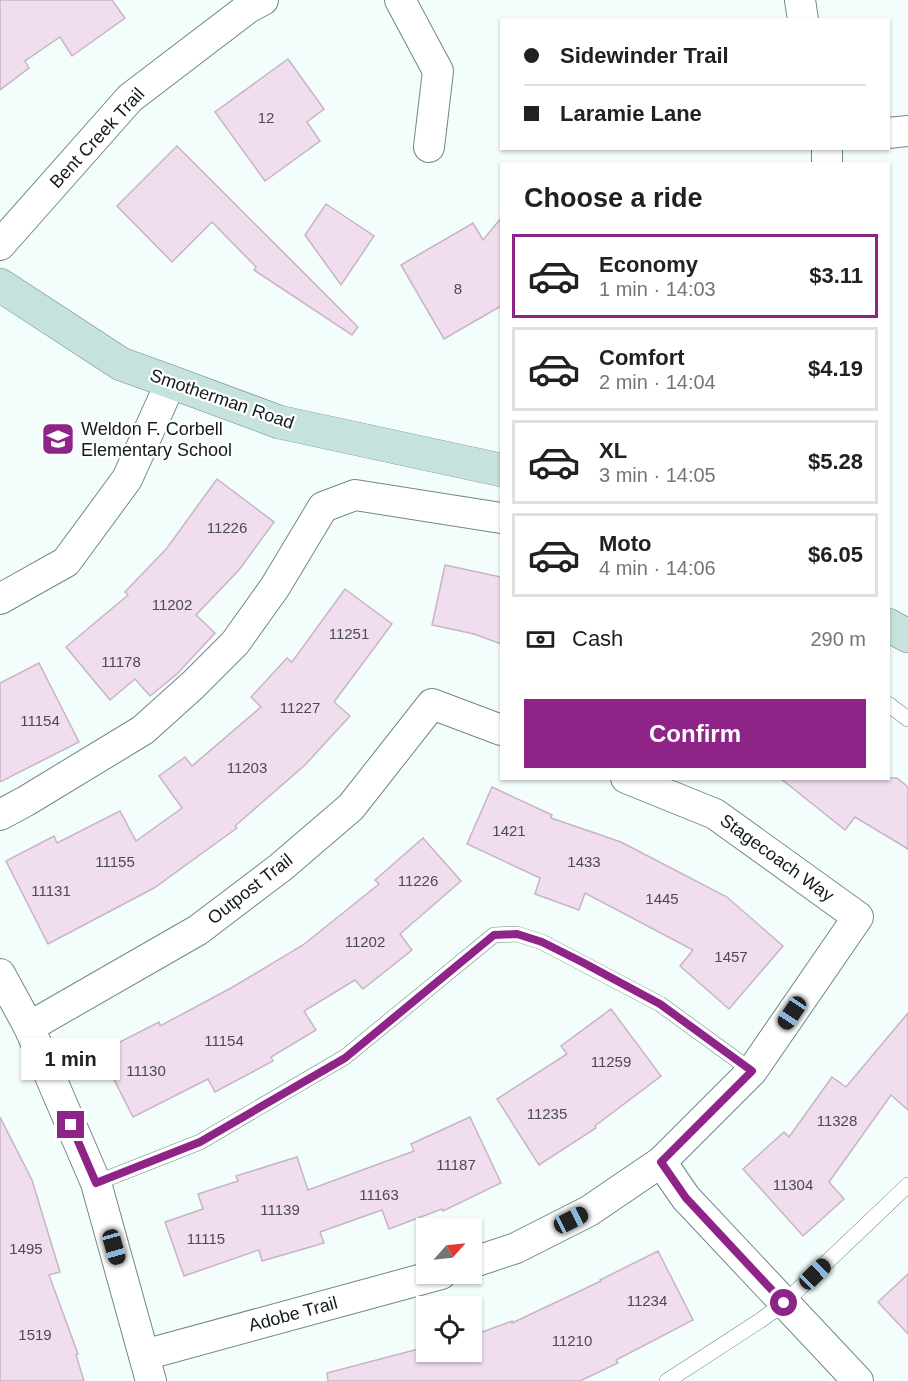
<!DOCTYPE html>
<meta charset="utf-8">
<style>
body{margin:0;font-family:Helvetica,sans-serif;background:#f2f2f2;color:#202124;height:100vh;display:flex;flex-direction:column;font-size:22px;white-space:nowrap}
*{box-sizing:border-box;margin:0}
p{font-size:20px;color:#757577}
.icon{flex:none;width:33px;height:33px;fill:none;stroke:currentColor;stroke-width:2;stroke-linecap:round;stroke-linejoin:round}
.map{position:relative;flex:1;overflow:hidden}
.sheet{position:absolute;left:500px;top:162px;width:390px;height:618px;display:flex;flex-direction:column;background:#fff;border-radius:0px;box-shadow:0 2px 4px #0004}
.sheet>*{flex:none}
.banner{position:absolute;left:500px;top:18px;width:390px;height:132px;border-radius:0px;box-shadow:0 2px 4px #0004;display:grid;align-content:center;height:132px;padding:0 24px;background:#fff}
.needle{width:39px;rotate:63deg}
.buttons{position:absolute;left:416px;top:1218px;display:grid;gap:12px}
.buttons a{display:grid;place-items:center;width:66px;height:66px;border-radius:0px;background:#fff;box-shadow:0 2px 4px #0004;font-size:30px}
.end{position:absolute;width:27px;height:27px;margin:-14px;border:8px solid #8f2488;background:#fff;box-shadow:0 0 0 3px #fff}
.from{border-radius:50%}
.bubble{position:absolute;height:42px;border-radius:0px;background:#fff;box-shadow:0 2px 4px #0004;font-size:20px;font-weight:700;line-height:42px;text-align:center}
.car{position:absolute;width:18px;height:36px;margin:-18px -9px;border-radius:8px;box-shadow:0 0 4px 2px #0007;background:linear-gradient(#222 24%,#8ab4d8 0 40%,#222 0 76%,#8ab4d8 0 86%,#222 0)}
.banner b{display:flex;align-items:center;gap:21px;height:57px;font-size:22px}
.banner b+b{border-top:2px solid #e0e0e0}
.banner i{width:15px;height:15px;background:#202124}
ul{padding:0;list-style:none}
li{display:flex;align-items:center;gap:18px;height:84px;margin:0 12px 9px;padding:0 12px;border:3px solid #e0e0e0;border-radius:0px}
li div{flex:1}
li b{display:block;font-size:22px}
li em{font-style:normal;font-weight:700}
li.active{border-color:#8f2488}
li>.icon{width:54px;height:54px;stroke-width:1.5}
h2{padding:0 24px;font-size:27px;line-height:72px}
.pay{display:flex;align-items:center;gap:15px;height:66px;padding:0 24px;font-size:22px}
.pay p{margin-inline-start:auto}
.button{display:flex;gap:12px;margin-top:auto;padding:12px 24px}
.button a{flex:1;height:69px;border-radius:0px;background:#8f2488;color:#fff;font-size:24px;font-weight:700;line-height:69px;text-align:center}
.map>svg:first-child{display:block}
.building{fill:#f0dded;stroke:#c7b4c4;stroke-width:1.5}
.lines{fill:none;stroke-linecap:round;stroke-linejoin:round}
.lane-casing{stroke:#6f8984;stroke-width:16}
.street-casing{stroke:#6f8984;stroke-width:32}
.secondary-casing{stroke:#6f8984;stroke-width:34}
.lane{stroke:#fff;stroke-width:15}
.street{stroke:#fff;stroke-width:30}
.secondary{stroke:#c5e2de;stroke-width:33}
.route{stroke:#8f2488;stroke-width:8}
.labels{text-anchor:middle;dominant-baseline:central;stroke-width:4.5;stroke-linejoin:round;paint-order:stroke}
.number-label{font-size:15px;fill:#4a4c4f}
.street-label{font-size:18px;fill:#121c1a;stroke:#fff}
.poi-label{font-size:18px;fill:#121c1a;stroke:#fff;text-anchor:start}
</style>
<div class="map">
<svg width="908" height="1381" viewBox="0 0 908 1381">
<rect width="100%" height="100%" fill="#f3fefc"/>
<!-- building -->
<g class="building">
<polygon points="0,0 112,0 125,18 72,56 60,37 25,61 29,68 0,90"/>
<polygon points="288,59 324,109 307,122 320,141 265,181 215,112"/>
<polygon points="177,146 358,327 352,335 254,270 256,267 212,222 172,262 117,206"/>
<polygon points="326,204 374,236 341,285 305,235"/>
<polygon points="501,218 501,306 444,339 401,265 473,223 483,240"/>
<polygon points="217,479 274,522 239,570 196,615 215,633 177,674 150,696 135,679 110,700 66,647 128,595 125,592 167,548"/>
<polygon points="445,565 501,577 501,644 474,634 432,625"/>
<polygon points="345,589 392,624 334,702 350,716 305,765 235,826 237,828 154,888 48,944 6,861 54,836 57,843 120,811 136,841 182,808 159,776 185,757 192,766 261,707 251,697 287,658 292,662"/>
<polygon points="39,663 79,742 0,782 0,683"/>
<polygon points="780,778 897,778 908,787 908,849 855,817 845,830"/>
<polygon points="492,787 552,815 551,818 621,842 727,897 783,946 729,1009 680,966 693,950 585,893 579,910 535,894 540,878 467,844"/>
<polygon points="423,838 461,881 400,934 412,950 363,989 355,980 304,1011 316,1030 271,1057 273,1061 215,1092 208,1079 133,1117 100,1052 159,1022 160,1026 231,988 303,945 379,884 375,880"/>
<polygon points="611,1009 661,1076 595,1126 596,1128 539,1165 497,1099 567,1054 561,1046"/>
<polygon points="908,1013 908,1110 891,1095 829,1182 844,1199 803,1236 743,1169 784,1132 789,1137 832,1077 846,1087"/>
<polygon points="0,1117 32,1180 60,1272 49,1275 78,1354 76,1355 84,1381 0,1381"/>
<polygon points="470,1117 501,1183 443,1211 442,1209 389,1229 382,1210 320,1232 324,1243 262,1261 259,1250 184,1276 165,1222 203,1209 198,1194 238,1181 236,1176 297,1157 308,1190 414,1151 411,1144"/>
<polygon points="658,1251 693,1320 616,1360 618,1363 580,1381 328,1381 327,1373 426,1347 426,1352 471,1352 471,1336 512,1321 512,1323 601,1281 600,1280"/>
<polygon points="908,1274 908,1334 878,1302"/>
</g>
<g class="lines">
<defs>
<g id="lane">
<polyline points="888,704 908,719"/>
<polyline points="96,1183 200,1142 345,1057 494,935 517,934 542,942 660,1004 752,1071"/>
<polyline points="667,1381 761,1320 784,1303 908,1185"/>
</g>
<g id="street">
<polyline points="400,0 438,71 429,147"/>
<polyline points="800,0 803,20"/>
<polyline points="888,133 908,131"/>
<polyline points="827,148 827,164"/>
<polyline points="0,245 130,98 248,8 263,0"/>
<polyline points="0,599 66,562 127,479 171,382"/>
<polyline points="0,815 26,801 143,730 193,685 235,643 275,587 323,507 355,495 501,518"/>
<polyline points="0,974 29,1027 96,1183 151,1381"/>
<polyline points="29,1027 198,930 281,867 351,807 432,704 501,730"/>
<polyline points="661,1162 686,1198 858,1381"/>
<polyline points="471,1263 516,1248 589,1211 661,1162 752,1071 858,917 715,814 626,778"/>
<polyline points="144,1355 441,1274"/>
</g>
<g id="secondary">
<polyline points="0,285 121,364 171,382 279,422 501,470"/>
<polyline points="888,625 908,636"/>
</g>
</defs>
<!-- lane casing -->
<use href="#lane" class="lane-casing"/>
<!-- street casing -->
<use href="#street" class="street-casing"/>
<!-- secondary casing -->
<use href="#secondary" class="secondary-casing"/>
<!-- lane -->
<use href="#lane" class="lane"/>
<!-- street -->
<use href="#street" class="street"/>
<!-- secondary -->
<use href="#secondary" class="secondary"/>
</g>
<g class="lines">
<!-- route -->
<polyline class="route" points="71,1125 96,1183 200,1142 345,1058 494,935 517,934 542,942 582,962 660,1004 752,1071 661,1162 686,1198 784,1303"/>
</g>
<!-- icons -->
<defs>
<symbol id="school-square" viewBox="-11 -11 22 22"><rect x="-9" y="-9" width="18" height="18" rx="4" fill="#8f2488" stroke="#fff"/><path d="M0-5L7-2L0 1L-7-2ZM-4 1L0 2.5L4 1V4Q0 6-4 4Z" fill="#fff"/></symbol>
</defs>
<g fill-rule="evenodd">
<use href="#school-square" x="39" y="420" width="38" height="38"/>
</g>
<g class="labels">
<!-- number labels -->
<g class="number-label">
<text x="266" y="117">12</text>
<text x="458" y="288">8</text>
<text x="227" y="527">11226</text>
<text x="172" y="604">11202</text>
<text x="349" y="633">11251</text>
<text x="121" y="661">11178</text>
<text x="300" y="707">11227</text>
<text x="40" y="720">11154</text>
<text x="247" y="767">11203</text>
<text x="509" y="830">1421</text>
<text x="115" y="861">11155</text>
<text x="584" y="861">1433</text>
<text x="418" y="880">11226</text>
<text x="51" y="890">11131</text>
<text x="662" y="898">1445</text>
<text x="365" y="941">11202</text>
<text x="731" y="956">1457</text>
<text x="224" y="1040">11154</text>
<text x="611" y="1061">11259</text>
<text x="146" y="1070">11130</text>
<text x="547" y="1113">11235</text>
<text x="837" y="1120">11328</text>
<text x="456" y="1164">11187</text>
<text x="793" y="1184">11304</text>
<text x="379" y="1194">11163</text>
<text x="280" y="1209">11139</text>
<text x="206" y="1238">11115</text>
<text x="26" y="1248">1495</text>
<text x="647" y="1300">11234</text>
<text x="35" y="1334">1519</text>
<text x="572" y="1340">11210</text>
</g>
<!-- street labels -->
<g class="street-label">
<text transform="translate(97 138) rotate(-47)">Bent Creek Trail</text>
<text transform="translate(222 399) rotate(19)">Smotherman Road</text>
<text transform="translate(777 858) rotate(36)">Stagecoach Way</text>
<text transform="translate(250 889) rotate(-38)">Outpost Trail</text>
<text transform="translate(293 1314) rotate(-15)">Adobe Trail</text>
</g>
<!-- poi labels -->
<g class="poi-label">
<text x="81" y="429">Weldon F. Corbell<tspan x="81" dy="21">Elementary School</tspan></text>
</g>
</g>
</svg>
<div class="buttons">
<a><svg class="needle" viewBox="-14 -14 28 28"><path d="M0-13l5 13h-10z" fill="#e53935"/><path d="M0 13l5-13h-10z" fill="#757577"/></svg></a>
<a><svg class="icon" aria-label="locate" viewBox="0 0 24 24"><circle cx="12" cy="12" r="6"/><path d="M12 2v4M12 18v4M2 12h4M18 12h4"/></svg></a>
</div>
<i class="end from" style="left:784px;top:1303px"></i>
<i class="end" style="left:71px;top:1125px"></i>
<div class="bubble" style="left:21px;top:1038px;width:99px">1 min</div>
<i class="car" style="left:792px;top:1013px;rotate:214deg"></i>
<i class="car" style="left:571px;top:1220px;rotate:63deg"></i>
<i class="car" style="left:114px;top:1247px;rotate:164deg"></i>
<i class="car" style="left:815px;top:1274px;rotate:46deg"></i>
<div class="banner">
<b><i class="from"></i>Sidewinder Trail</b>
<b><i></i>Laramie Lane</b>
</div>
<section class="sheet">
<h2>Choose a ride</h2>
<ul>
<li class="active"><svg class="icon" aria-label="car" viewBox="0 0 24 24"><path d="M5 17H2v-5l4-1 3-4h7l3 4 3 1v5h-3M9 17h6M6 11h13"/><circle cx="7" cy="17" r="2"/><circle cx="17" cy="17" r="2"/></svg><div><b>Economy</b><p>1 min · 14:03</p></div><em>$3.11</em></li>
<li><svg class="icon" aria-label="car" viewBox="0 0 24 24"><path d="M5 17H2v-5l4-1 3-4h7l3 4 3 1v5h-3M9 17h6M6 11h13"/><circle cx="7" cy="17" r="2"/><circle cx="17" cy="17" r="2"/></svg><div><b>Comfort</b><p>2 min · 14:04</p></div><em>$4.19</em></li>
<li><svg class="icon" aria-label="car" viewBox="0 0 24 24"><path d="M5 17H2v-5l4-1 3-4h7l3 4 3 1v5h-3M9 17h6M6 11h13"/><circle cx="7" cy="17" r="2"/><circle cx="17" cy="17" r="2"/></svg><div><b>XL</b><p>3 min · 14:05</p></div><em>$5.28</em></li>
<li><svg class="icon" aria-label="car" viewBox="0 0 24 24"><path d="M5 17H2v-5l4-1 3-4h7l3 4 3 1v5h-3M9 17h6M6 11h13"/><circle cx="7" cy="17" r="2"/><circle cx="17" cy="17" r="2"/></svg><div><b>Moto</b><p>4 min · 14:06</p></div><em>$6.05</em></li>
</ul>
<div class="pay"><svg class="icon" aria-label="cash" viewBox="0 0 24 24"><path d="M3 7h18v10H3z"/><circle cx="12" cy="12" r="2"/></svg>Cash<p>290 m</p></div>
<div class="button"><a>Confirm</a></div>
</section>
</div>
